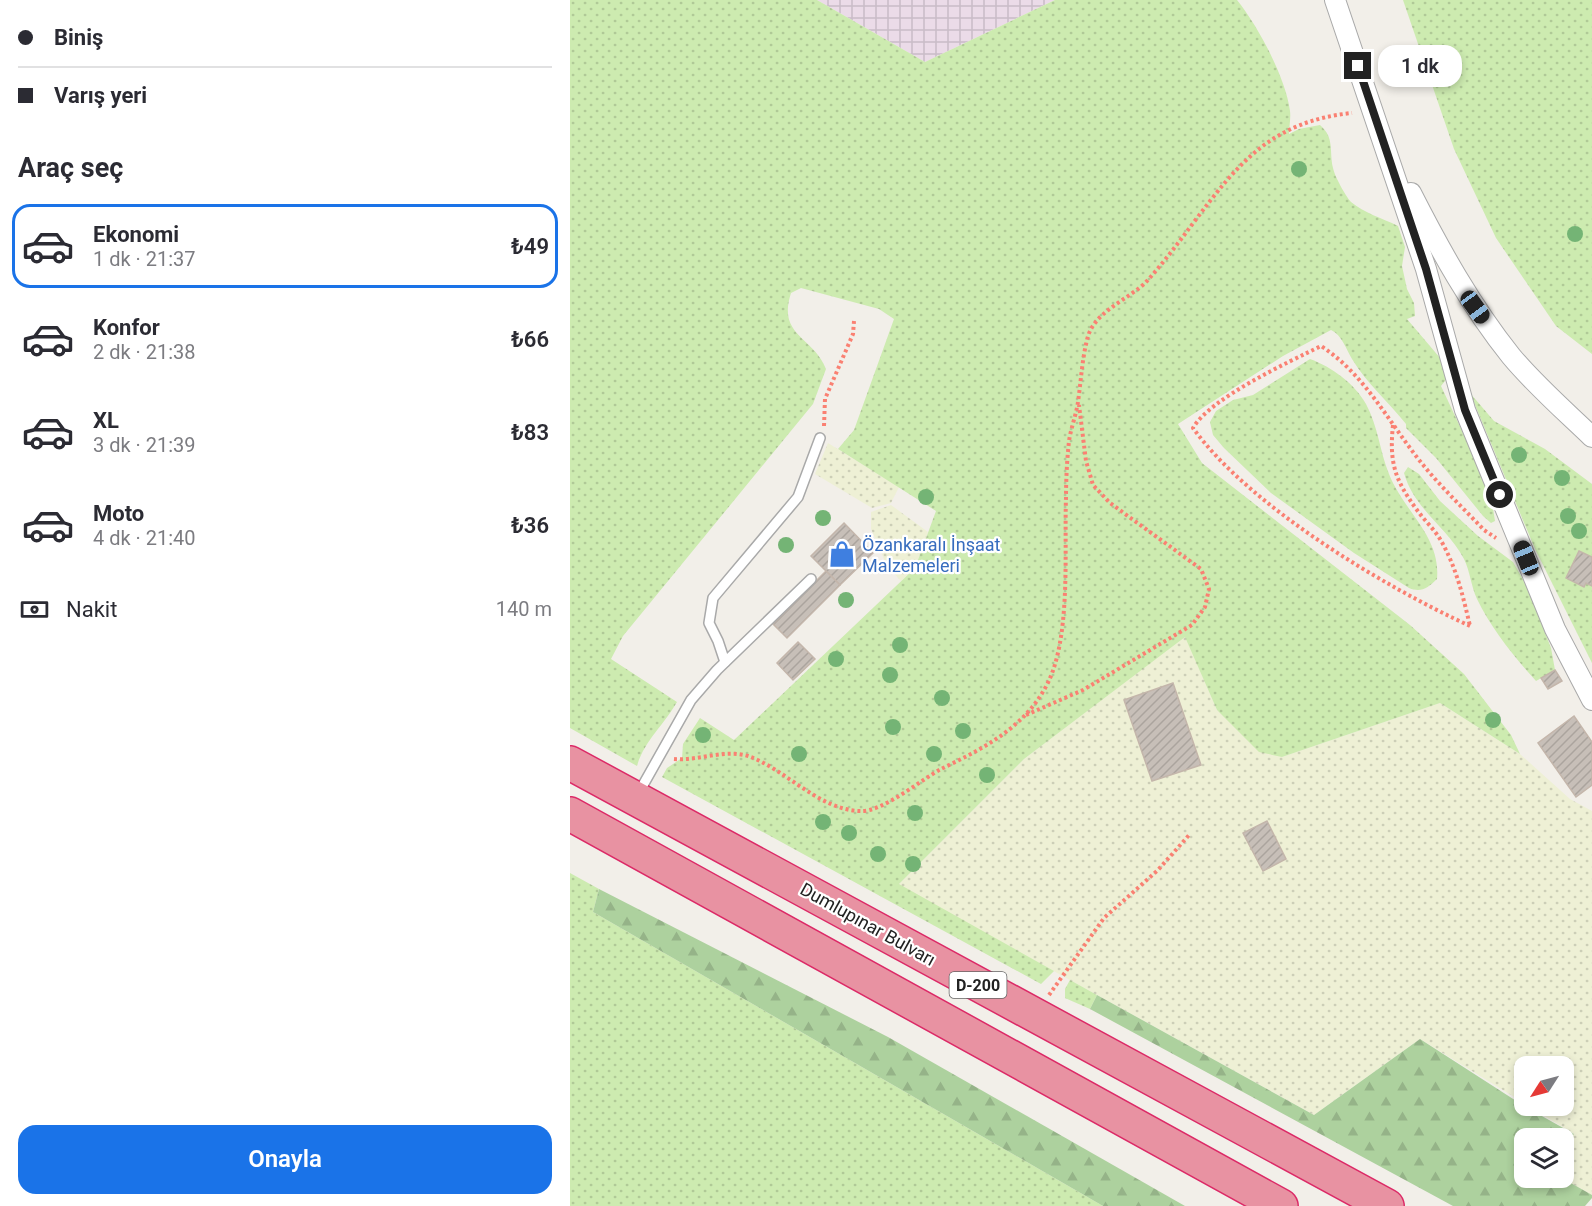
<!DOCTYPE html>
<html lang="tr">
<meta charset="utf-8">
<style>
body{margin:0;font-family:Roboto,sans-serif;background:#f2f2f3;color:#2b2b33;height:100vh;display:flex;flex-direction:column;font-size:22px;white-space:nowrap}
*{box-sizing:border-box;margin:0}
p{font-size:20px;color:#7c7c81}
.icon{flex:none;width:33px;height:33px;fill:none;stroke:currentColor;stroke-width:2;stroke-linecap:round;stroke-linejoin:round}
.map{position:relative;flex:1;overflow:hidden}
.panel{display:flex;flex-direction:column;background:#fff;width:570px}
.panel>*{flex:none}
.banner{display:grid;align-content:center;height:132px;padding:0 18px;background:#fff}
.needle{width:39px;rotate:234deg}
.buttons{position:absolute;left:944px;top:1056px;display:grid;gap:12px}
.buttons a{display:grid;place-items:center;width:60px;height:60px;border-radius:12px;background:#fff;box-shadow:0 3px 9px #0003;font-size:30px}
.end{position:absolute;width:27px;height:27px;margin:-14px;border:8px solid #222;background:#fff;box-shadow:0 0 0 3px #fff}
.from{border-radius:50%}
.bubble{position:absolute;height:42px;border-radius:18px;background:#fff;box-shadow:0 3px 9px #0003;font-size:20px;font-weight:600;line-height:42px;text-align:center}
.car{position:absolute;width:18px;height:36px;margin:-18px -9px;border-radius:8px;box-shadow:0 0 4px 2px #0007;background:linear-gradient(#222 24%,#8ab4d8 0 40%,#222 0 76%,#8ab4d8 0 86%,#222 0)}
.banner b{display:flex;align-items:center;gap:21px;height:57px;font-size:22px}
.banner b+b{border-top:2px solid #e1e1e2}
.banner i{width:15px;height:15px;background:#2b2b33}
ul{padding:0;list-style:none}
li{display:flex;align-items:center;gap:18px;height:84px;margin:0 12px 9px;padding:0 6px;border:3px solid transparent;border-radius:18px}
li div{flex:1}
li b{display:block;font-size:22px}
li em{font-style:normal;font-weight:600}
li.on{border-color:#1a73e8}
li>.icon{width:54px;height:54px;stroke-width:1.5}
h2{padding:0 18px;font-size:27px;line-height:72px}
.pay{display:flex;align-items:center;gap:15px;height:66px;padding:0 18px;font-size:22px}
.pay p{margin-inline-start:auto}
.button{display:flex;gap:12px;margin-top:auto;padding:12px 18px}
.button a{flex:1;height:69px;border-radius:18px;background:#1a73e8;color:#fff;font-size:24px;font-weight:600;line-height:69px;text-align:center}
main{display:flex;flex:1;min-height:0}
.map>svg:first-child{display:block}
.industrial{fill:url(#industrial-grid)}
.farmland{fill:url(#farmland-dots)}
.grass{fill:url(#grass-dots)}
.forest{fill:url(#forest-firs)}
.building{fill:url(#building-hatch);stroke:#c4b6ab;stroke-width:1.5}
.lines{fill:none;stroke-linecap:round;stroke-linejoin:round}
.lane-casing{stroke:#a9a9a9;stroke-width:12}
.street-casing{stroke:#a9a9a9;stroke-width:22}
.highway-casing{stroke:#dc2a67;stroke-width:36}
.path{stroke:#fa8072;stroke-width:4;stroke-dasharray:3 3;stroke-linecap:butt}
.lane{stroke:#fff;stroke-width:9}
.street{stroke:#fff;stroke-width:20}
.highway{stroke:#e892a2;stroke-width:33}
.tree{fill:#74b475}
.route{stroke:#222;stroke-width:8}
.labels{text-anchor:middle;dominant-baseline:central;stroke-width:4.5;stroke-linejoin:round;paint-order:stroke}
.shield{fill:#fff;stroke:#646464;stroke-width:1.5}
.shield-label{font-size:16px;font-weight:bold;fill:#222}
.shop-label{font-size:18px;fill:#366cbe;stroke:#fff;text-anchor:start}
.street-label{font-size:18px;fill:#222;stroke:#fff}
</style>
<main>
<section class="panel">
<div class="banner">
<b><i class="from"></i>Biniş</b>
<b><i></i>Varış yeri</b>
</div>
<h2>Araç seç</h2>
<ul>
<li class="on"><svg class="icon" aria-label="car" viewBox="0 0 24 24"><path d="M5 17H2v-5l4-1 3-4h7l3 4 3 1v5h-3M9 17h6M6 11h13"/><circle cx="7" cy="17" r="2"/><circle cx="17" cy="17" r="2"/></svg><div><b>Ekonomi</b><p>1 dk · 21:37</p></div><em>₺49</em></li>
<li><svg class="icon" aria-label="car" viewBox="0 0 24 24"><path d="M5 17H2v-5l4-1 3-4h7l3 4 3 1v5h-3M9 17h6M6 11h13"/><circle cx="7" cy="17" r="2"/><circle cx="17" cy="17" r="2"/></svg><div><b>Konfor</b><p>2 dk · 21:38</p></div><em>₺66</em></li>
<li><svg class="icon" aria-label="car" viewBox="0 0 24 24"><path d="M5 17H2v-5l4-1 3-4h7l3 4 3 1v5h-3M9 17h6M6 11h13"/><circle cx="7" cy="17" r="2"/><circle cx="17" cy="17" r="2"/></svg><div><b>XL</b><p>3 dk · 21:39</p></div><em>₺83</em></li>
<li><svg class="icon" aria-label="car" viewBox="0 0 24 24"><path d="M5 17H2v-5l4-1 3-4h7l3 4 3 1v5h-3M9 17h6M6 11h13"/><circle cx="7" cy="17" r="2"/><circle cx="17" cy="17" r="2"/></svg><div><b>Moto</b><p>4 dk · 21:40</p></div><em>₺36</em></li>
</ul>
<div class="pay"><svg class="icon" aria-label="cash" viewBox="0 0 24 24"><path d="M3 7h18v10H3z"/><circle cx="12" cy="12" r="2"/></svg>Nakit<p>140 m</p></div>
<div class="button"><a>Onayla</a></div>
</section>
<div class="map">
<svg width="1022" height="1206" viewBox="0 0 1022 1206">
<defs>
<pattern id="industrial-grid" width="8" height="8" patternUnits="userSpaceOnUse" patternTransform="scale(1.5)"><rect width="8" height="8" fill="#ebdbe8"/><path d="M0 4h8M4 0v8" fill="none" stroke="#c9bcc7"/></pattern>
<pattern id="farmland-dots" width="8" height="8" patternUnits="userSpaceOnUse" patternTransform="scale(1.5)"><rect width="8" height="8" fill="#eef0d5"/><path d="M2 2h.1M6 6h.1" fill="none" stroke="#ccceb7" stroke-width="1.8" stroke-linecap="round"/></pattern>
<pattern id="grass-dots" width="8" height="8" patternUnits="userSpaceOnUse" patternTransform="scale(1.5)"><rect width="8" height="8" fill="#cdebb0"/><path d="M2 2h.1M6 6h.1" fill="none" stroke="#b0c997" stroke-width="1.8" stroke-linecap="round"/></pattern>
<pattern id="forest-firs" width="22" height="20" patternUnits="userSpaceOnUse" patternTransform="scale(1.5)"><rect width="22" height="20" fill="#add19e"/><path d="M5 1l3.5 6h-7zM16 11l3.5 6h-7z" fill="#95b388"/></pattern>
<pattern id="building-hatch" width="6" height="6" patternUnits="userSpaceOnUse" patternTransform="scale(1.5)"><rect width="6" height="6" fill="#c7bfb8"/><path d="M-1 1l2-2M0 6l6-6M5 7l2-2" fill="none" stroke="#aba49e"/></pattern>
</defs>
<rect width="100%" height="100%" fill="#f2efe9"/>
<!-- industrial -->
<polygon class="industrial" points="247,0 485,0 355,62"/>
<!-- farmland -->
<g class="farmland">
<polygon points="258,443 329,487 321,503 302,508 245,474"/>
<polygon points="321,505 358,532 345,568 331,581 317,566 301,529 301,512"/>
<polygon points="615,636 647,710 712,757 870,703 950,754 1000,799 1022,811 1022,1195 992,1178 993,1146 1004,1134 958,1106 993,1106 993,1066 954,1066 954,1103 850,1039 744,1115 328,885 454,759"/>
</g>
<!-- grass -->
<g class="grass">
<path d="M0 0H247L355 62 485 0H667C688 26 716 78 720 111 721 118 719 127 719 134L729 129 750 125C765 138 759 151 763 168 765 177 775 195 781 202 794 213 812 218 828 226L835 247 832 266 837 289 844 303 845 316 837 319 882 372 871 386 894 435H897L922 502 925 521 921 523 913 516 866 458 836 428V424C818 401 797 384 782 359 776 349 772 335 761 330L713 356 608 424 632 463 840 625 894 674 941 735 950 754 870 703 712 757 689 752 647 710 615 637 454 759 329 884 484 971 471 984 92 777 97 768 112 758 113 744 130 718 164 740 345 568 366 511 268 449 284 430 324 319 309 309 231 288 221 293C207 336 243 336 256 369L243 404 53 636 41 659 107 702C94 725 74 741 67 766L0 728Z"/>
<polygon points="833,0 1022,0 1022,354 986,326 926,238 884,149"/>
<path d="M740 359C762 367 785 384 796 404 808 426 810 452 819 474 834 512 871 536 867 579 858 588 851 593 839 588L784 553 701 493 654 448 643 435 640 422 646 411 663 400 683 395Z"/>
<polygon points="900,393 924,421 975,449 1022,484 1022,663 965,549"/>
<path d="M838 467 849 474 870 501 908 536 943 562 958 588 981 648 985 670 966 681C944 657 921 628 907 599 901 586 900 571 894 559 877 527 844 509 834 473Z"/>
<polygon points="0,873 29,889 23,912 533,1206 0,1206"/>
<polygon points="500,980 527,995 520,1009 495,998 495,989"/>
</g>
<!-- forest -->
<g class="forest">
<polygon points="29,889 318,1037 615,1206 533,1206 23,912"/>
<polygon points="527,995 744,1115 850,1039 954,1106 1004,1134 993,1146 993,1138 954,1138 954,1178 992,1178 1022,1195 1022,1198 1015,1206 883,1206 520,1009"/>
</g>
<!-- building -->
<g class="building">
<polygon points="274,523 303,553 270,585 241,556"/>
<polygon points="1009,551 1022,557 1022,586 1016,583 1014,587 996,578"/>
<polygon points="256,571 270,585 217,638 203,624"/>
<polygon points="228,642 245,659 223,680 207,663"/>
<polygon points="985,670 992,681 978,689 971,678"/>
<polygon points="603,683 631,765 582,781 554,700"/>
<polygon points="1004,716 1022,742 1022,785 1006,797 968,743"/>
<polygon points="697,821 716,859 693,871 673,833"/>
</g>
<g class="lines">
<defs>
<g id="lane">
<polyline points="155,662 148,641 139,623 143,598 228,497 250,438"/>
<polyline points="68,794 121,700 147,670 241,579"/>
</g>
<g id="street">
<polyline points="765,0 856,269 895,410 985,629 1022,700"/>
<path d="M841 193C870 250 901 306 941 356 965 385 995 411 1022 437"/>
</g>
<g id="highway">
<polyline points="0,763 817,1206"/>
<polyline points="0,814 711,1206"/>
</g>
</defs>
<!-- lane casing -->
<use href="#lane" class="lane-casing"/>
<!-- street casing -->
<use href="#street" class="street-casing"/>
<!-- highway casing -->
<use href="#highway" class="highway-casing"/>
<!-- path -->
<g class="path">
<path d="M823 425C819 463 825 480 847 510 854 520 864 529 870 539 886 566 893 596 900 626"/>
<polyline points="254,426 255,399 283,334 284,321"/>
<path d="M900 626C813 586 679 506 623 428 640 398 719 362 751 346 796 375 820 425 854 466 872 488 894 509 914 530L926 538"/>
<polyline points="456,715 513,690 622,625 635,607 639,589 631,569 540,503 523,485 516,461 509,405"/>
<path d="M104 759C128 761 154 749 178 756 214 768 250 811 291 811 312 812 351 780 371 769 410 750 451 730 474 690 502 644 494 552 496 498 496 479 497 460 499 441 501 428 506 415 508 402 511 381 512 360 517 340 523 311 559 300 577 281 594 262 609 242 624 222 669 162 703 121 782 113"/>
<polyline points="479,995 534,918 588,870 620,834"/>
</g>
<!-- lane -->
<use href="#lane" class="lane"/>
<!-- street -->
<use href="#street" class="street"/>
<!-- highway -->
<use href="#highway" class="highway"/>
</g>
<!-- trees -->
<g class="tree">
<circle cx="729" cy="169" r="8"/>
<circle cx="1005" cy="234" r="8"/>
<circle cx="949" cy="455" r="8"/>
<circle cx="992" cy="478" r="8"/>
<circle cx="356" cy="497" r="8"/>
<circle cx="998" cy="516" r="8"/>
<circle cx="253" cy="518" r="8"/>
<circle cx="1009" cy="531" r="8"/>
<circle cx="216" cy="545" r="8"/>
<circle cx="276" cy="600" r="8"/>
<circle cx="330" cy="645" r="8"/>
<circle cx="266" cy="659" r="8"/>
<circle cx="320" cy="675" r="8"/>
<circle cx="372" cy="698" r="8"/>
<circle cx="923" cy="720" r="8"/>
<circle cx="323" cy="727" r="8"/>
<circle cx="393" cy="731" r="8"/>
<circle cx="133" cy="735" r="8"/>
<circle cx="229" cy="754" r="8"/>
<circle cx="364" cy="754" r="8"/>
<circle cx="417" cy="775" r="8"/>
<circle cx="345" cy="813" r="8"/>
<circle cx="253" cy="822" r="8"/>
<circle cx="279" cy="833" r="8"/>
<circle cx="308" cy="854" r="8"/>
<circle cx="343" cy="864" r="8"/>
</g>
<g class="lines">
<!-- route -->
<polyline class="route" points="788,66 856,269 895,410 930,495"/>
</g>
<!-- icons -->
<defs>
<symbol id="shop-bare" viewBox="-9 -9 18 18"><path d="M-5-2.5h2.3a2.7 3.5 0 0 1 5.4 0H5L5.5 6h-11ZM-1.5-2.5h3a1.5 2.3 0 0 0-3 0Z" fill="#3f7fe0" stroke="#fff" stroke-width="2.5" paint-order="stroke"/></symbol>
</defs>
<g fill-rule="evenodd">
<use href="#shop-bare" x="253" y="535" width="38" height="38"/>
</g>
<g class="labels">
<!-- shield labels -->
<rect class="shield" x="379.5" y="972" width="57" height="26" rx="4.5"/>
<g class="shield-label">
<text x="408" y="985">D-200</text>
</g>
<!-- shop labels -->
<g class="shop-label">
<text x="292" y="544">Özankaralı İnşaat<tspan x="292" dy="21">Malzemeleri</tspan></text>
</g>
<!-- street labels -->
<g class="street-label">
<text transform="translate(298 924) rotate(29)">Dumlupınar Bulvarı</text>
</g>
</g>
</svg>
<div class="buttons">
<a><svg class="needle" viewBox="-14 -14 28 28"><path d="M0-13l5 13h-10z" fill="#e53935"/><path d="M0 13l5-13h-10z" fill="#7c7c81"/></svg></a>
<a><svg class="icon" aria-label="layers" viewBox="0 0 24 24"><path d="M12 4l9 5-9 5-9-5zM3 14l9 5 9-5"/></svg></a>
</div>
<i class="end from" style="left:930px;top:495px"></i>
<i class="end" style="left:788px;top:66px"></i>
<div class="bubble" style="left:808px;top:45px;width:84px">1 dk</div>
<i class="car" style="left:905px;top:307px;rotate:144deg"></i>
<i class="car" style="left:956px;top:558px;rotate:338deg"></i>
</div>
</main>
